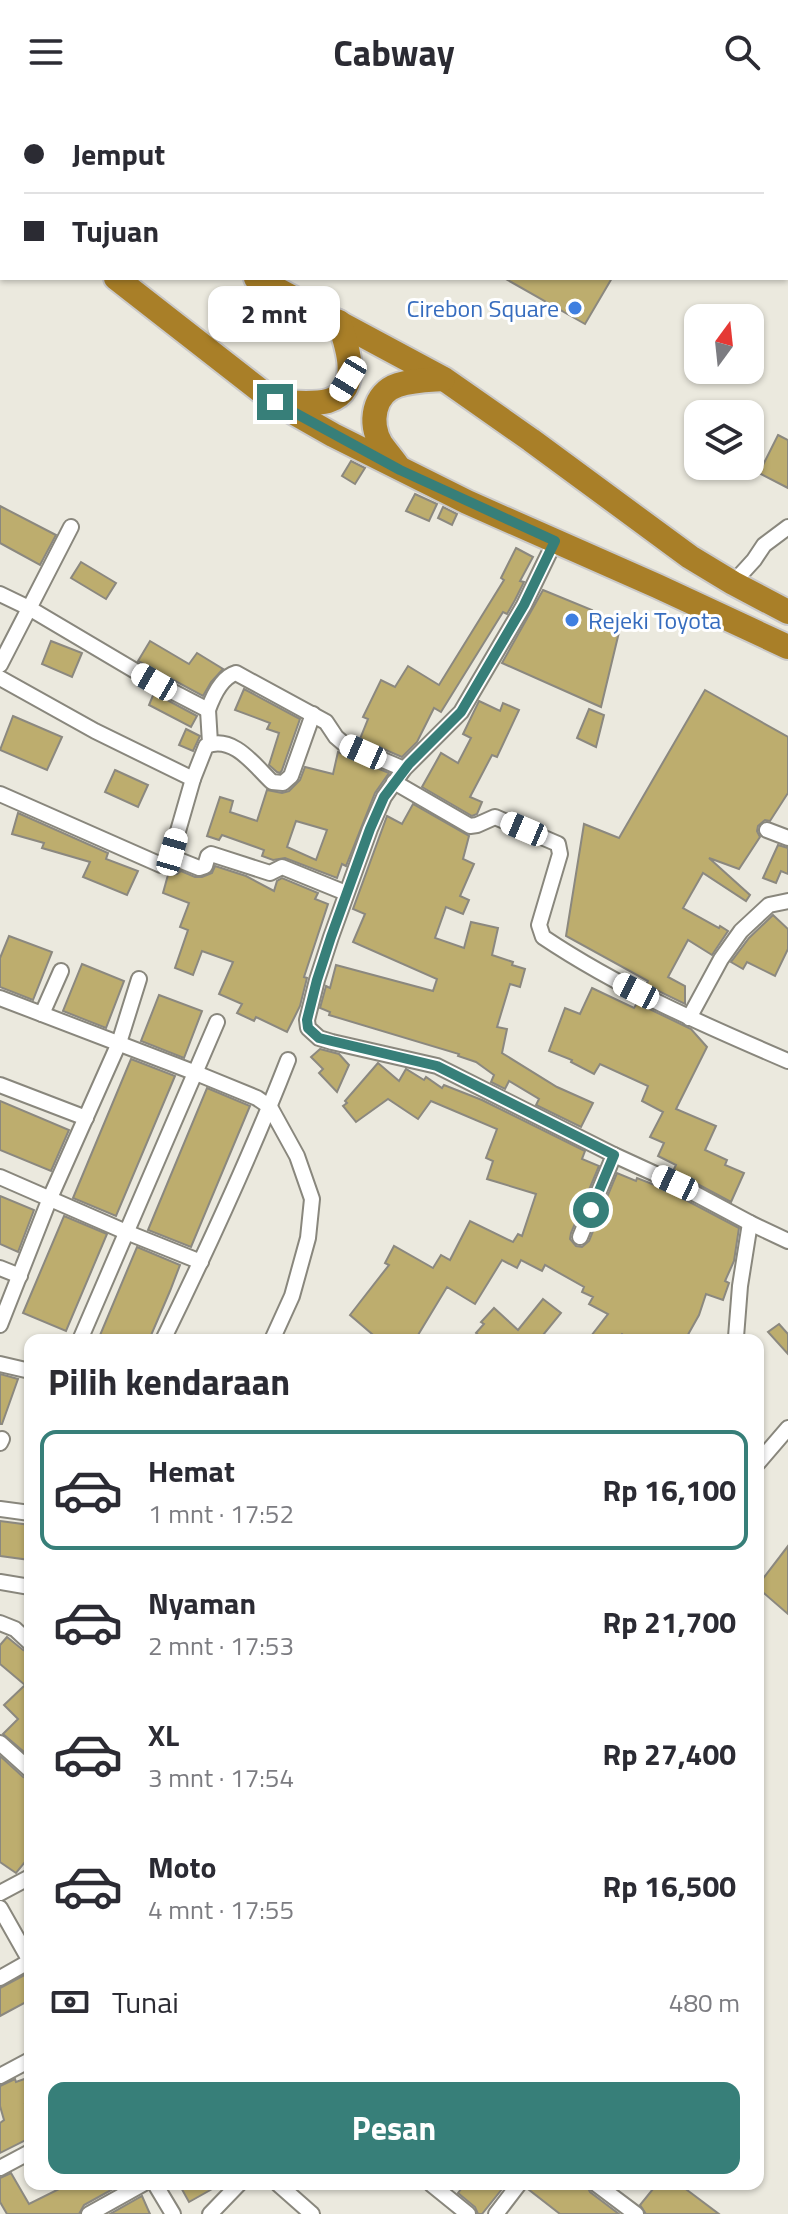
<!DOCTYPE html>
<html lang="id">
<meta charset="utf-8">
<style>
body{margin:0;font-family:"Titillium Web",sans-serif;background:#f2f2f3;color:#2b2b33;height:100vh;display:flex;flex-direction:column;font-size:30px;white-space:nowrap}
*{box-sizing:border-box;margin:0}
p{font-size:26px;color:#7c7c81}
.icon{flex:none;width:44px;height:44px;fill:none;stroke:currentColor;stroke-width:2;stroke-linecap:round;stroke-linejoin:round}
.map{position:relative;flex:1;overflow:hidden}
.sheet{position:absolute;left:24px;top:1230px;width:740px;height:856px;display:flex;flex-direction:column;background:#fff;border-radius:16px;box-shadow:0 2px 6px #0004}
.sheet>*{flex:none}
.banner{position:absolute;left:0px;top:0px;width:788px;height:176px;box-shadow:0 2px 6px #0004;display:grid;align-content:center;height:176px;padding:0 24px;background:#fff}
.needle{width:52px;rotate:15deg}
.controls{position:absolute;left:684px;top:200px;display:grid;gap:16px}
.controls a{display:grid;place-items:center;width:80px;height:80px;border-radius:16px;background:#fff;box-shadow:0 2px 6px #0004;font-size:40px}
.end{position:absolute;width:36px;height:36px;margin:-18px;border:10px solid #377f79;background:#fff;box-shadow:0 0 0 4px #fff}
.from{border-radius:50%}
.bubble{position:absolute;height:56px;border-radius:16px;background:#fff;box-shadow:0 2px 6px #0004;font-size:26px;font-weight:700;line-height:56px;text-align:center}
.car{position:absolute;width:24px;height:48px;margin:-24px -12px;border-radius:10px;box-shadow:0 0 6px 2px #0007;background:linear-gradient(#fff 24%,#345 0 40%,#fff 0 76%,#345 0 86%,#fff 0)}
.banner b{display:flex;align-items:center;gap:28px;height:76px;font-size:30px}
.banner b+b{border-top:2px solid #e1e1e2}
.banner i{width:20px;height:20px;background:#2b2b33}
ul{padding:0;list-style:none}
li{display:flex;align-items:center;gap:24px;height:120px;margin:0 16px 12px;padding:0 8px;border:4px solid transparent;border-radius:16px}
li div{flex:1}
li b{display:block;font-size:30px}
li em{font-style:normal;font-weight:700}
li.current{border-color:#377f79}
li>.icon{width:72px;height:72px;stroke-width:1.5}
h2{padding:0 24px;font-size:36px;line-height:96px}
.pay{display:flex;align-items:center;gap:20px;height:88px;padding:0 24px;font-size:30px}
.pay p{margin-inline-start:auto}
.action{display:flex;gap:16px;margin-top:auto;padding:16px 24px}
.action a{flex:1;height:92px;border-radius:16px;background:#377f79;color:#fff;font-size:32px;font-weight:700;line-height:92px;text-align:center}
header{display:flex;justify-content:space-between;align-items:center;height:104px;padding:0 24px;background:#fff;font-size:36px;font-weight:700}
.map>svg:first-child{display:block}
.green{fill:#b6d0a3}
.building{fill:#bdad6e;stroke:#8b887f;stroke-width:2;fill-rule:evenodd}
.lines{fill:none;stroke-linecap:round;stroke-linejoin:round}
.street-casing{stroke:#89877d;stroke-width:18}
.highway-casing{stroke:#cac9c9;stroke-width:28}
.street{stroke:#fff;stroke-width:14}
.highway{stroke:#a97f28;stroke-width:24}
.route{stroke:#377f79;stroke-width:10}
.shop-dot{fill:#3f7fe0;stroke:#fff;stroke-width:3}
.labels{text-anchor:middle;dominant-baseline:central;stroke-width:6;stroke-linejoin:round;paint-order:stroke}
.shop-label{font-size:24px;fill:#366cbe;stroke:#fff;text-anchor:end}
</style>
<header><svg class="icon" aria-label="menu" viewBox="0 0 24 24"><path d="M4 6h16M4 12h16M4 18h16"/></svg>Cabway<svg class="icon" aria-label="search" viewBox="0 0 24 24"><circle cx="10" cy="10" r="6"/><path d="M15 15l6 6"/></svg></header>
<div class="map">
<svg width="788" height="2110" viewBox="0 0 788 2110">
<rect width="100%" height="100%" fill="#ebe9de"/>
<!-- green -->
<polygon class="green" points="602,0 759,0 757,2 606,2"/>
<!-- building -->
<g class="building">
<polygon points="504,174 612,174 585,220"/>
<polygon points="778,331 788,336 788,384 759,369"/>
<polygon points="351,357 365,364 355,380 342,372"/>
<polygon points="415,390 437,400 429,417 406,407"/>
<polygon points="0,402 56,431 40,461 0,439"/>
<polygon points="443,403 457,410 452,421 438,414"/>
<polygon points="516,444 533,453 520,477 524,478 515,496 507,510 503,508 441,608 434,604 417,638 402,653 360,635 368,615 363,613 381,576 395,583 408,562 439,581 504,476 501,474"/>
<polygon points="81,458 116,479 106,495 71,474"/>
<polygon points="543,486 592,506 591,510 620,524 601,603 502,559"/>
<polygon points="51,537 82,549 72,573 42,560"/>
<polygon points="150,537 189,560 197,549 223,565 211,578 203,592 138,557"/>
<polygon points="244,585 300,615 282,666 280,669 277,668 269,661 279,629 267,625 270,619 235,606"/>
<polygon points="705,586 788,633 788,689 770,717 765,716 758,722 757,727 760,733 739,765 709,754 750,791 746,797 703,769 683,804 719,824 720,822 728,827 712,851 688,836 668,873 685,882 685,900 646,881 648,877 566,832 584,720 619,734"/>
<polygon points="154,589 197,612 191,623 149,601"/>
<polygon points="479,597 500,607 503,599 519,606 497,653 492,651 470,693 482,698 477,710 472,712 422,683 441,649 458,659 471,634 463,630"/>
<polygon points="589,605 604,611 596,643 577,634"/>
<polygon points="13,612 62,633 47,666 0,646"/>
<polygon points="186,625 200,632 193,647 179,641"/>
<path d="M338 648 389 669 375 689 346 762 342 760 337 774 285 754 273 756 262 752 264 746 222 731 219 736 207 732 220 693 233 697 230 708 257 717 267 686 282 689 289 687 300 676 305 663 333 670ZM296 717 327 726 316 756 287 743Z"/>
<polygon points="115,666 148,681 138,703 105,688"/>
<polygon points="413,700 469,732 463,755 474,760 460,792 469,796 463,810 446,803 435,834 464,844 471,818 498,824 492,851 513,858 512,861 525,865 520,883 510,880 497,923 507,925 502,949 557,983 593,999 581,1023 536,1001 539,995 509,977 505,985 491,978 494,971 476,958 458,952 459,950 329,911 330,908 320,904 326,882 330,884 336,861 433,887 437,875 353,838 365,810 353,805 387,712 402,720"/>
<polygon points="18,709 108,749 106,755 138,767 127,791 83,773 90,758 42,744 44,739 12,730"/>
<polygon points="778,741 788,744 788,770 781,767 776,779 763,774"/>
<polygon points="215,762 246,772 274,787 277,777 282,774 318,789 315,795 328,800 304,873 307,874 300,902 287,928 256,913 254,917 237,909 242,900 219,890 233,858 202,847 193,871 175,864 188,826 180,823 189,799 163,789 168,771 177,770 181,767 195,773 202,773 212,769"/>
<polygon points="773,811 788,825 788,845 775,872 747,858 743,865 731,858 749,834"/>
<polygon points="9,832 52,848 33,896 0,883 0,854"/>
<polygon points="82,860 124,877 106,924 63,907"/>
<polygon points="592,884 634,904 637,899 691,925 707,943 676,1005 716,1022 705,1046 727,1056 725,1061 744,1069 731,1098 673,1067 676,1061 658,1052 664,1039 650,1033 663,1008 642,997 648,982 600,960 594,970 571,958 572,956 549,947 565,904 580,910"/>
<polygon points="159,891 202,907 184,954 141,937"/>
<polygon points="320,945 339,950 349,961 337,988 319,969 323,965 311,953"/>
<polygon points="131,955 175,972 116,1112 73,1094"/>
<polygon points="378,959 399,977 406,965 424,976 426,973 442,984 444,981 482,996 585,1047 582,1055 599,1062 571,1129 570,1135 576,1142 582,1143 589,1137 617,1069 636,1077 637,1074 665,1085 739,1124 734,1157 725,1177 729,1179 723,1196 706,1190 699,1211 685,1236 630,1236 622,1230 617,1236 588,1236 608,1210 589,1200 593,1193 582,1188 584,1183 545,1161 542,1167 521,1156 517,1164 502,1156 475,1200 447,1183 415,1236 379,1236 350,1211 389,1161 385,1159 394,1142 433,1164 441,1151 450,1156 470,1117 513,1138 518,1130 522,1132 536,1090 487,1075 493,1057 486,1054 497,1025 431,997 418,1015 388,995 356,1018 343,1002 347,999 345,997"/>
<polygon points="207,984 250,1002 191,1143 148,1126"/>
<polygon points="0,997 69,1026 51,1067 0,1046"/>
<polygon points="0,1092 34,1106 18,1148 0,1140"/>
<polygon points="64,1112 107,1130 66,1227 23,1209"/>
<polygon points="137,1143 180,1161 170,1187 149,1236 98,1236"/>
<polygon points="543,1195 561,1209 539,1236 484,1236 476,1229 484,1220 481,1218 494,1204 518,1226"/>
<polygon points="779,1220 788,1230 788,1250 768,1228"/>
<polygon points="0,1270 18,1275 2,1320 0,1320"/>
<polygon points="0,1417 30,1421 30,1456 0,1452"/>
<polygon points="788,1442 788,1510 758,1484 758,1481"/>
<polygon points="7,1533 23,1546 30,1549 30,1653 3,1630 18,1615 4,1601 25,1581 0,1560 0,1541"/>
<polygon points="0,1652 23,1673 30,1676 30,1752 16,1769 0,1758"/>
<polygon points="30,1868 30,1896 0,1912 0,1884"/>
<polygon points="30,1973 30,1998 25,2000 30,2012 30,2034 0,2049 0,2019 4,2016 0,2002 0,1982 15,1975 16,1978"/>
<polygon points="11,2069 29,2100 69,2080 122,2080 84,2101 79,2110 7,2110 0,2098 0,2074"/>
<polygon points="179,2080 221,2080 189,2098"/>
<polygon points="465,2080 506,2080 482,2110 478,2110 475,2103 458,2089"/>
<polygon points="529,2080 586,2080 590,2088 619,2110 560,2110 528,2085"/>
<polygon points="657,2080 679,2080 719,2110 646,2110 640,2101"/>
<polygon points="142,2092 150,2110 110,2110"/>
</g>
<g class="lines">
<defs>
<g id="street">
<polyline points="555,437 524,501 461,608 404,665 384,693 370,725 331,833 317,876 307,916 308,924 319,934 332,938 437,962 614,1051 675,1079 750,1119 788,1137"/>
<polyline points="733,479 754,456 764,441 788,423"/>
<path d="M0 490 29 504 154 578 208 606C213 592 222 573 236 569L326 618 336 633 343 639 404 665"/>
<polyline points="0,561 71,423"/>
<polyline points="0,574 95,627 193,675 172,748 174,754 199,764 205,762 208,752 211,750 270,769 282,763 346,789"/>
<polyline points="208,606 210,639"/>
<path d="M193 675 206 642C233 630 255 662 272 678L283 679 291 672 313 610"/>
<path d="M394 678 470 722 477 721 495 713 558 740 560 750 539 821 543 833C619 884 704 921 788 957"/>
<polyline points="0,690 161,761 173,761 177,756"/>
<polyline points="767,726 788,734"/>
<polyline points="0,894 196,969 257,994 270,1003 297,1052 312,1095 308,1134 292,1192 272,1236"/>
<polyline points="42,910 61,867"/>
<polyline points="689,914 721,855 741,827 769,801 788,797"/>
<polyline points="0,981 86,1014"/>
<polyline points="0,1073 126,1128 201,1158"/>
<polyline points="580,1133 614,1051"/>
<polyline points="0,1164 20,1172"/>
<polyline points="0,1221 50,1094 119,939 139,875"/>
<polyline points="736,1233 740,1182 750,1119"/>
<polyline points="80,1236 217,918"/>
<path d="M163 1236C208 1144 251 1051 288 956"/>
<polyline points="0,1260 30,1267"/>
<polyline points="0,1339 2,1335"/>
<polyline points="758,1359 788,1324"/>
<polyline points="0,1405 30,1409"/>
<polyline points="0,1478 30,1483"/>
<polyline points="0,1519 15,1525 30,1539"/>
<polyline points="0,1639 30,1666"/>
<polyline points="0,1789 30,1773"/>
<polyline points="0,1804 30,1857"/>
<polyline points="0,1874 30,1857"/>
<polyline points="0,1972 30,1956"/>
<polyline points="0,2064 30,2048"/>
<polyline points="155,2080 173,2110"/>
<polyline points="278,2080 312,2110"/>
<polyline points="431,2080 468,2110"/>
<polyline points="596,2080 636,2110"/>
<polyline points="89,2110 143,2080"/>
<polyline points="210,2110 239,2080"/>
<polyline points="496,2110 519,2080"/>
</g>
<g id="highway">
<polyline points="0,48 2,49"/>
<polyline points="0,84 2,86"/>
<polyline points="116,174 275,298 333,331 467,398 657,482 788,543"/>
<polyline points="256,174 444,275 531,336 690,453 733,479 788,508"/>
<path d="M276 298C292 298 312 301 328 297 363 286 347 241 339 218"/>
<path d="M397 361C392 354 386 347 381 340 369 319 373 289 398 281 413 276 429 276 443 275"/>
</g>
</defs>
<!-- street casing -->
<use href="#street" class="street-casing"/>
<!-- highway casing -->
<use href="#highway" class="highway-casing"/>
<!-- street -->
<use href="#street" class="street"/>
<!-- highway -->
<use href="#highway" class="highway"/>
</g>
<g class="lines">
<!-- route -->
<polyline class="route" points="275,298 400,366 555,437 524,501 461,608 409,660 384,693 370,725 331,833 317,876 307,916 308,924 319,934 437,962 614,1051 591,1106"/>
</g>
<!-- markers -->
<g class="shop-dot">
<circle cx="575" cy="204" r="8"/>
<circle cx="572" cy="516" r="8"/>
</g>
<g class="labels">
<!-- shop labels -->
<g class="shop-label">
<text x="559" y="204">Cirebon Square</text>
<text x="588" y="516" text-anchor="start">Rejeki Toyota</text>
</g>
</g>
</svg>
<div class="controls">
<a><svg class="needle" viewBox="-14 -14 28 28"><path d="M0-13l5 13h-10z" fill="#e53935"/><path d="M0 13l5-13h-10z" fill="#7c7c81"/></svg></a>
<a><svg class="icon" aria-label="layers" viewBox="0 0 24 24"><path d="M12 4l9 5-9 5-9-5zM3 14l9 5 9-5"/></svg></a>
</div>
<i class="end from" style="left:591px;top:1106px"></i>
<i class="end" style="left:275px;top:298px"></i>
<div class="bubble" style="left:208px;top:182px;width:132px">2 mnt</div>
<i class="car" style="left:348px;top:275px;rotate:211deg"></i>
<i class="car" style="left:154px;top:578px;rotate:300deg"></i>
<i class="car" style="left:363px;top:648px;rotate:294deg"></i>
<i class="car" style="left:524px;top:725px;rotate:293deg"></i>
<i class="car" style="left:172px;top:748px;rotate:16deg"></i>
<i class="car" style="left:636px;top:887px;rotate:297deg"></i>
<i class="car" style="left:675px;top:1079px;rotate:295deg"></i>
<div class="banner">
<b><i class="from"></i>Jemput</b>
<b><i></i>Tujuan</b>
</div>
<section class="sheet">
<h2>Pilih kendaraan</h2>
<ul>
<li class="current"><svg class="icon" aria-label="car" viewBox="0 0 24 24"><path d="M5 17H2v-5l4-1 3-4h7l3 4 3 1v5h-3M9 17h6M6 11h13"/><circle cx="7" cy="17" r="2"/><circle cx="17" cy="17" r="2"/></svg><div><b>Hemat</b><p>1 mnt · 17:52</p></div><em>Rp 16,100</em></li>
<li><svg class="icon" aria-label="car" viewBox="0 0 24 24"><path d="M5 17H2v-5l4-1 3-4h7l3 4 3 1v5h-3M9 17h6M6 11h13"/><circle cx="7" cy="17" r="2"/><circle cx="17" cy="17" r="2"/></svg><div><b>Nyaman</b><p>2 mnt · 17:53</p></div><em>Rp 21,700</em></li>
<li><svg class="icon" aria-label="car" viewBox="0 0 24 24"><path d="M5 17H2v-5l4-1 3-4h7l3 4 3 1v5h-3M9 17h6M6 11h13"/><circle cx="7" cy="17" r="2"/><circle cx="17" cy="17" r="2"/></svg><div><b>XL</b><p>3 mnt · 17:54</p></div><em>Rp 27,400</em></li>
<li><svg class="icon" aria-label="car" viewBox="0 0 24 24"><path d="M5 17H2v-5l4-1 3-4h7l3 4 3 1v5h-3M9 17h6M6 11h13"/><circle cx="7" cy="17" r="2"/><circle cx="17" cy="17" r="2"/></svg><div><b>Moto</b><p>4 mnt · 17:55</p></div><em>Rp 16,500</em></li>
</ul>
<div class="pay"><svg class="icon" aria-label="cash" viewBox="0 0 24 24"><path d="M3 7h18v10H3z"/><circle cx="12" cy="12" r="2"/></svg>Tunai<p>480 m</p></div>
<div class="action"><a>Pesan</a></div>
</section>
</div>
